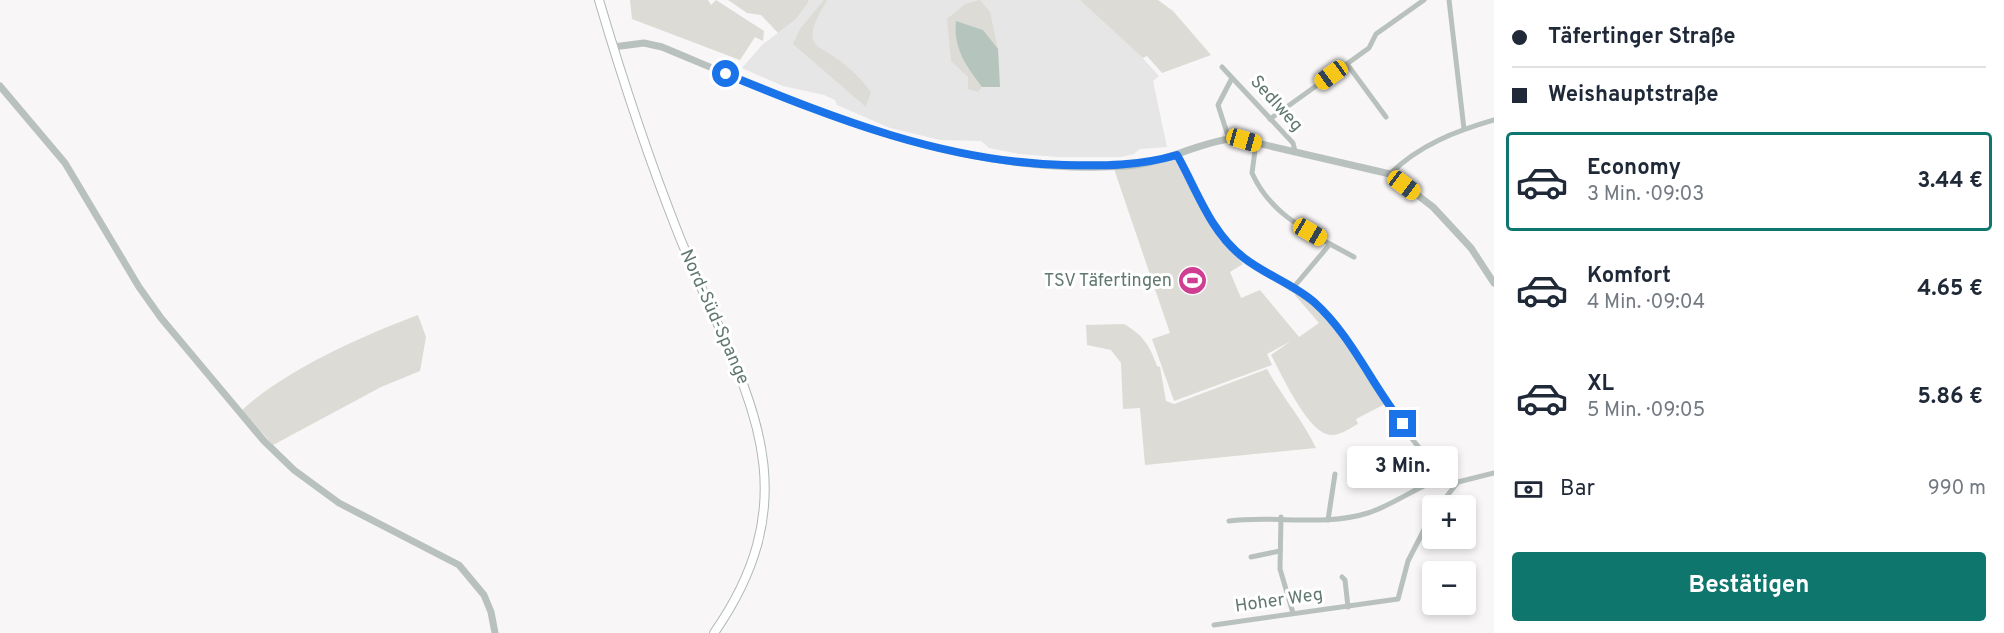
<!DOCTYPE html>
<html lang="de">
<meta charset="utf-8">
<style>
body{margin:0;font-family:Overpass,sans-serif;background:#f2f2f3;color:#1f2937;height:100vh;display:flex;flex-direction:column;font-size:22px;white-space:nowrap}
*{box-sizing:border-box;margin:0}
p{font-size:20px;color:#747a83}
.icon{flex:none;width:33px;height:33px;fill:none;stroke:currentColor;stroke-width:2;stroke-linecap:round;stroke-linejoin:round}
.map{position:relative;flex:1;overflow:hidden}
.panel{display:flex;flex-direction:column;background:#fff;width:510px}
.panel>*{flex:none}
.guide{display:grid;align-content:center;height:132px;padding:0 18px;background:#fff}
.controls{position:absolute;left:1422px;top:495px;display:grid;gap:12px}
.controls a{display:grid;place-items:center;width:54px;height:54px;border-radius:6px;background:#fff;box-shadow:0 3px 9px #0003;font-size:30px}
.end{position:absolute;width:27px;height:27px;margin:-14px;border:8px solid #1a73e8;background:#fff;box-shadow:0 0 0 3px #fff}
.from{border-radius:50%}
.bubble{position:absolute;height:42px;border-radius:6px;background:#fff;box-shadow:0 3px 9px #0003;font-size:20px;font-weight:700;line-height:42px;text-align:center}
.car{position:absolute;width:18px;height:36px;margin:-18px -9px;border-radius:8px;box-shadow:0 0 4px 2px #0007;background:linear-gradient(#f5c518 24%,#345 0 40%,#f5c518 0 76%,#345 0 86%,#f5c518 0)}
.guide b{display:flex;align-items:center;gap:21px;height:57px;font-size:22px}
.guide b+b{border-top:2px solid #e0e1e3}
.guide i{width:15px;height:15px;background:#1f2937}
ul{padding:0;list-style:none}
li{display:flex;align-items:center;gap:18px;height:99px;margin:0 12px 9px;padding:0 6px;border:3px solid transparent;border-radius:6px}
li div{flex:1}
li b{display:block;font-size:22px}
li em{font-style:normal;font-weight:700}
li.selected{border-color:#0f766e}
li>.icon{width:54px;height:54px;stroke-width:1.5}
.pay{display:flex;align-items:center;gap:15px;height:66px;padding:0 18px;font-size:22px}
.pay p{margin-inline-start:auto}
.primary-button{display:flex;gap:12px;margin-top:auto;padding:12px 18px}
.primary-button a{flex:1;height:69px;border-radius:6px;background:#0f766e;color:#fff;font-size:24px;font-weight:700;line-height:69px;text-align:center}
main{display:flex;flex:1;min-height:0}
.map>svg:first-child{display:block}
.built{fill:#e6e6e6}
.green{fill:#dcdbd5}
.water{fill:#b5c4bc}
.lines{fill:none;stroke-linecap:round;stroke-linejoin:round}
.secondary-casing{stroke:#aeb8b4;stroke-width:10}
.minor{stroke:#b9c1be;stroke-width:5}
.tertiary{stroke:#b9c1be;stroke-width:7}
.secondary{stroke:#fff;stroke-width:8}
.route{stroke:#1a73e8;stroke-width:8}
.labels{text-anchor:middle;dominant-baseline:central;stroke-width:6;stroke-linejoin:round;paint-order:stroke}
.street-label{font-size:18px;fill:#617870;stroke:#fff}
.poi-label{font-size:18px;fill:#617870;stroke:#fff;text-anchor:end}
</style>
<main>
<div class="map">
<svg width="1494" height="633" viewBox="0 0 1494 633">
<rect width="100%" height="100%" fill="#f8f6f6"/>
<!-- built -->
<polygon class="built" points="808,0 1081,0 1139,54 1159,76 1153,81 1167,147 1140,149 1134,154 1121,157 1059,157 1019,154 989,148 981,141 940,140 890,128 837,105 835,100 824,95 783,86 742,68 762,45 796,19 808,3"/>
<!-- green -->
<g class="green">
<polygon points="630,0 708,0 711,5 716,0 764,31 763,41 755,37 740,60 632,19"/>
<polygon points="728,0 808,0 808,3 796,19 778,33 761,15 747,13"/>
<path d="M824 0H827C822 10 810 27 813 39 815 47 824 50 830 54 847 65 859 76 871 92L866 107 793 44 800 29Z"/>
<polygon points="980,0 990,12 998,49 983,30 956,21 971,73 982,87 978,92 968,89 968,77 951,61 947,19 965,4"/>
<polygon points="1080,0 1158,0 1173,11 1211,55 1162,73 1147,56 1143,58"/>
<path d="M1174 159 1219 239 1243 264 1230 272 1241 298 1260 290 1299 337 1319 323 1295 295 1298 291 1336 325 1387 403 1356 419 1358 424C1350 428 1341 435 1332 435 1309 436 1281 373 1271 355L1291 341 1267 354 1272 365 1174 401 1152 339 1170 333 1114 169H1134Z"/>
<path d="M418 315 426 337 420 371 381 387 273 445 242 410C287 369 362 336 418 315Z"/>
<path d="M1124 324C1143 335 1150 346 1157 366L1160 367 1166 401 1174 404 1267 369C1282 397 1303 420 1316 448L1145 465 1140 408 1123 409 1121 363 1111 350 1087 345 1086 325Z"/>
</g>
<!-- water -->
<path class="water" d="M956 21 983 30 998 49 1000 87H982C966 66 953 48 956 21Z"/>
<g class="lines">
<defs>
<path id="secondary" d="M599 0C622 78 648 157 678 233 736 379 820 481 714 633"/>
</defs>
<!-- secondary casing -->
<use href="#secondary" class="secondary-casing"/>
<!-- minor -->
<g class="minor">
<polyline points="1449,0 1464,129"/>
<polyline points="1347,64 1386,117"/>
<polyline points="1222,67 1293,143 1295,151"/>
<polyline points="1270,119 1369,48 1376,34 1424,0"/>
<polyline points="1229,139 1218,105 1232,78"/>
<path d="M1256 143 1252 173C1268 209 1297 225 1330 244L1293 288"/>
<path d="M1177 155C1197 190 1210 231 1243 258 1274 282 1309 293 1335 324 1372 370 1406 452 1458 482"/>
<path d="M1390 174C1419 145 1456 131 1494 120"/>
<polyline points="1330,244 1354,257"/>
<polyline points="1458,482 1494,473"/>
<polyline points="1439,506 1458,482"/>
<polyline points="1281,517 1280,569 1293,613"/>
<polyline points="1328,520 1335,474"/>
<path d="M1229 521C1274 515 1324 527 1368 513 1396 504 1420 484 1448 476"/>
<polyline points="1251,557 1280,551"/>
<polyline points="1342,577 1345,580 1348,607"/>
<polyline points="1214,625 1398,599 1408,561 1432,514"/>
</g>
<!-- tertiary -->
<g class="tertiary">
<path d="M613 47 644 43 662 47C816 111 956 177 1128 166 1164 163 1195 144 1229 139L1244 140 1390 174 1433 207 1471 248 1494 283"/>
<polyline points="0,86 65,163 139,287 161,318 264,441 294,470 339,503 459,565 484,595 491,612 495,633"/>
</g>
<!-- secondary -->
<use href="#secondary" class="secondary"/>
</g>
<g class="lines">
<!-- route -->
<path class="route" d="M726 74C836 119 944 162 1064 165 1104 166 1139 166 1177 155 1197 190 1210 232 1244 258 1266 275 1293 284 1314 302 1351 335 1372 385 1403 424"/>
</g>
<!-- icons -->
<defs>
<symbol id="stadium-disc" viewBox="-11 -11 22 22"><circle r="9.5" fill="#cf3e90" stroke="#fff"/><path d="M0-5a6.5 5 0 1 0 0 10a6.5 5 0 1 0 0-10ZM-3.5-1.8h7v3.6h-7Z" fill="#fff"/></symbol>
</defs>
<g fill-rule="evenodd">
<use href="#stadium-disc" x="1176" y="264" width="33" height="33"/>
</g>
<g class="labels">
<!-- street labels -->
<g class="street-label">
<text transform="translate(1276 104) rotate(48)">Sedlweg</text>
<text transform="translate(714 317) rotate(66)">Nord-Süd-Spange</text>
<text transform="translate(1279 601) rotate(-8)">Hoher Weg</text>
</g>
<!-- poi labels -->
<g class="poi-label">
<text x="1172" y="281">TSV Täfertingen</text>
</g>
</g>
</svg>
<div class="controls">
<a>+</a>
<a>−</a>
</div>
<i class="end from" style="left:726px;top:74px"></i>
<i class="end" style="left:1403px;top:424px"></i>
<div class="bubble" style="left:1347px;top:446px;width:111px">3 Min.</div>
<i class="car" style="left:1331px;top:75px;rotate:234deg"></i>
<i class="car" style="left:1244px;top:140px;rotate:106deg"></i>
<i class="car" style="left:1404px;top:185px;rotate:127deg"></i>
<i class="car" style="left:1310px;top:232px;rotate:120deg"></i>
</div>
<section class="panel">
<div class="guide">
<b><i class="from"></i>Täfertinger Straße</b>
<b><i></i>Weishauptstraße</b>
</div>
<ul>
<li class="selected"><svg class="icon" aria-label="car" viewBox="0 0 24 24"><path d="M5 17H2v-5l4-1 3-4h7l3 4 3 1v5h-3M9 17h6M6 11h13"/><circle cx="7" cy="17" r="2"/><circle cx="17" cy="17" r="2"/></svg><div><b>Economy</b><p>3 Min. · 09:03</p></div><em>3.44 €</em></li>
<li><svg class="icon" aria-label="car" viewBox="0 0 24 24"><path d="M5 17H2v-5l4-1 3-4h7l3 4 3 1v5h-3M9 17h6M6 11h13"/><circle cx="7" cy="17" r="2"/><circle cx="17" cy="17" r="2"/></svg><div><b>Komfort</b><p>4 Min. · 09:04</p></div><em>4.65 €</em></li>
<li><svg class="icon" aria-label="car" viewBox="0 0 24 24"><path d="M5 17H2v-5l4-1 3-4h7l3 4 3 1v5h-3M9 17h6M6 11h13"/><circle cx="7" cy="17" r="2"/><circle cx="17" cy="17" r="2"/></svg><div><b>XL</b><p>5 Min. · 09:05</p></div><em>5.86 €</em></li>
</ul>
<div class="pay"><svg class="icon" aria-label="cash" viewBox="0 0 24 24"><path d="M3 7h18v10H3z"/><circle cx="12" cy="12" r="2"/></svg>Bar<p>990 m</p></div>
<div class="primary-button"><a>Bestätigen</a></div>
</section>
</main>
